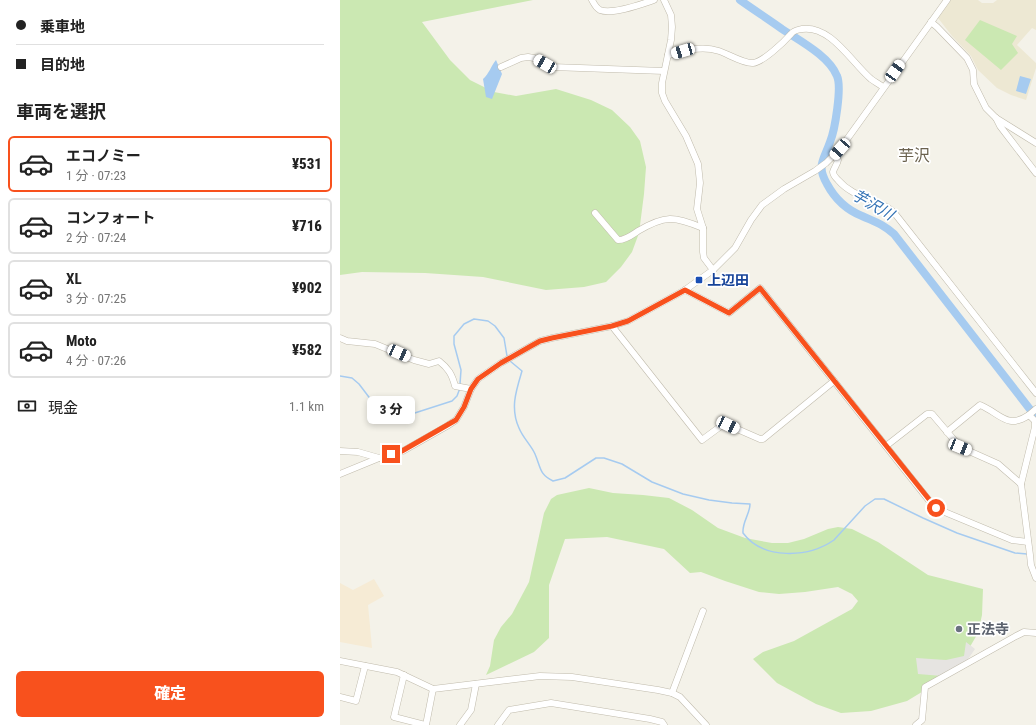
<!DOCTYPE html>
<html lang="ja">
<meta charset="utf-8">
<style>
body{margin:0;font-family:"Roboto Condensed","Noto Sans JP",sans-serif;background:#f2f2f2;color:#222;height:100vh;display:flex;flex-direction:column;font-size:15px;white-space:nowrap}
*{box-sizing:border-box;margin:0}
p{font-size:13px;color:#767676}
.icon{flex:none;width:22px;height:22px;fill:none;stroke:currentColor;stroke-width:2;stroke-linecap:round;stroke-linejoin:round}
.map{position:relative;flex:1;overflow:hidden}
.drawer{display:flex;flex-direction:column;background:#fff;width:340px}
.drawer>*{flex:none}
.banner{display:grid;align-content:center;height:88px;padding:0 16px;background:#fff}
.end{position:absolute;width:18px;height:18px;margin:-9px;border:5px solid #f8511d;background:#fff;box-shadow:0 0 0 2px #fff}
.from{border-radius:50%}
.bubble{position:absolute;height:28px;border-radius:6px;background:#fff;box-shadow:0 2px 6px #0003;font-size:13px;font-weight:800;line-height:28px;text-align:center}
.car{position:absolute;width:12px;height:24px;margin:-12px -6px;border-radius:5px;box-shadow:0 0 3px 1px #0007;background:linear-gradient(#fff 24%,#345 0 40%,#fff 0 76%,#345 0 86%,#fff 0)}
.banner b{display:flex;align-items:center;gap:14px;height:38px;font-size:15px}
.banner b+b{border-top:1px solid #e0e0e0}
.banner i{width:10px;height:10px;background:#222}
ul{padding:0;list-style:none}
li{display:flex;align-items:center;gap:12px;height:56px;margin:0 8px 6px;padding:0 8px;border:2px solid #e0e0e0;border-radius:6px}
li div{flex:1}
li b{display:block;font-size:15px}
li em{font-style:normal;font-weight:800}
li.selected{border-color:#f8511d}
li>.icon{width:36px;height:36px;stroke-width:1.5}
h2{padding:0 16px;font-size:18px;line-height:48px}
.pay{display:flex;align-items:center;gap:10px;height:44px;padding:0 16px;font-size:15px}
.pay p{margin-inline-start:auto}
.primary-button{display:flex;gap:8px;margin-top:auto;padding:8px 16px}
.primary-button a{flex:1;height:46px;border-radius:6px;background:#f8511d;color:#fff;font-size:16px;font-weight:800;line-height:46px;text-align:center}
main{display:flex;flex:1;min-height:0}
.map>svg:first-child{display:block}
.commercial{fill:#f6ebd5}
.education{fill:#ede8d3}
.green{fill:#cbe8b2}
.parking{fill:#e6e4e1}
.water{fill:#a6cbf0}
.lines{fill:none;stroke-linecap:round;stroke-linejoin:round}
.stream{stroke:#a6cbf0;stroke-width:1.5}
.river{stroke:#a6cbf0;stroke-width:8}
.minor-casing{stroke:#c0bbac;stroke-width:7}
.minor{stroke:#fff;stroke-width:6}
.route{stroke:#f8511d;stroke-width:5}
.transit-dot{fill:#1a4fb4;stroke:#fff;stroke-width:1.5}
.worship-dot{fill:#6b7280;stroke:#fff;stroke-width:1.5}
.labels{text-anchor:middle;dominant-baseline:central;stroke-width:3.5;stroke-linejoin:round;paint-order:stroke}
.transit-label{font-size:14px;font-weight:bold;fill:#164399;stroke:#fff;text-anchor:start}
.worship-label{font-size:14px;font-weight:bold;fill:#5b616d;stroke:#fff;text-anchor:start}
.water-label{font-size:15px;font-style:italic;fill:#3171b4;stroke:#fff}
.quarter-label{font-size:16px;fill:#6b624f;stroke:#fff}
</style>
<main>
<section class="drawer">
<div class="banner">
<b><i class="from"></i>乗車地</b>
<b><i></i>目的地</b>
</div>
<h2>車両を選択</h2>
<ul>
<li class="selected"><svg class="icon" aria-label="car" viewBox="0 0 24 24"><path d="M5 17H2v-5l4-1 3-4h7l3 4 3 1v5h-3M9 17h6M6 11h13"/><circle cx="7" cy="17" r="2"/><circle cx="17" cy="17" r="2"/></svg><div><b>エコノミー</b><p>1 分 · 07:23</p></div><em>¥531</em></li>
<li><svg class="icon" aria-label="car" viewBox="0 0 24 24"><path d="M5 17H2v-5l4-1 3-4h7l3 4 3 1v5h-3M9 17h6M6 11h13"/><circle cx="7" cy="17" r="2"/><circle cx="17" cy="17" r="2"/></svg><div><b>コンフォート</b><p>2 分 · 07:24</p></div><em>¥716</em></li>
<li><svg class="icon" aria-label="car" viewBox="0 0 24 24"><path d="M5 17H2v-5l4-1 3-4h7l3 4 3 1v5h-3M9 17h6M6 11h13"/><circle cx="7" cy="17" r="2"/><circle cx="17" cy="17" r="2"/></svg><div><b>XL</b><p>3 分 · 07:25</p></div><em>¥902</em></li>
<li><svg class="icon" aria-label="car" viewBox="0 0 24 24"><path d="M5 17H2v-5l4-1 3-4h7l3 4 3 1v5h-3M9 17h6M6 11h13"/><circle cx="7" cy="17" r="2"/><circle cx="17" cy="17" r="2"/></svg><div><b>Moto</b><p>4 分 · 07:26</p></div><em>¥582</em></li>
</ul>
<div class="pay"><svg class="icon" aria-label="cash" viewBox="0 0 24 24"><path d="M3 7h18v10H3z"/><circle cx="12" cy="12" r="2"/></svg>現金<p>1.1 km</p></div>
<div class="primary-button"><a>確定</a></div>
</section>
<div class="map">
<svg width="696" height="725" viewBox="0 0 696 725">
<rect width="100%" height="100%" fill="#f4f2e9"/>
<!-- commercial -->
<polygon class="commercial" points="34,579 44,596 28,605 32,648 0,642 0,583 13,590"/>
<!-- education -->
<polygon class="education" points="611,0 638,0 642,3 653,3 657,0 696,0 696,30 692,28 677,45 696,63 696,68 686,100 671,95 657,88 638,70 631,56 612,36 598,18"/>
<!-- green -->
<g class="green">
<polygon points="0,0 193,0 82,22 110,60 130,80 154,92 176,96 216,89 251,100 272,110 290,127 300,141 306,167 304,194 299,233 292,252 281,267 266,282 244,287 206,290 143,277 85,273 22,272 0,275"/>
<polygon points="640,20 677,36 672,44 678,53 661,70 625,40"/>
<polygon points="249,488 273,493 303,495 329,498 352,510 378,528 405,538 432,543 448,543 464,539 488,529 498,527 512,529 538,542 588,575 643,589 642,615 638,633 624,657 600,681 567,701 531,711 501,713 476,704 437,683 413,659 423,652 454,641 512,609 518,601 512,594 498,587 465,592 439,594 419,592 385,581 361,572 350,573 324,549 267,537 225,539 209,585 209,638 194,652 146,675 150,666 154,640 161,627 172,614 189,582 204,513 211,499 217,495"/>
</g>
<!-- parking -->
<polygon class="parking" points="626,642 635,649 626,662 602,676 578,674 576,658 606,660 624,656"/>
<!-- water -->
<g class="water">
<path d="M156 60 162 74 152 99 146 97 143 79C149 74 151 66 156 60Z"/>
<polygon points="680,76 691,79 686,94 676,91"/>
</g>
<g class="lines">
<!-- stream -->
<g class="stream">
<path d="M170 361 182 371C176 391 170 408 179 428 183 438 191 445 195 454 201 468 199 474 213 481L225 478 256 458H264L282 464 312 482 343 494 369 500 392 503 410 504C410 514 402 522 403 533 423 560 468 558 494 540L525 506 535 499H544L583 518 617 533 675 553 687 554"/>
<polyline points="0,376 12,378 19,384 44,417 53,420 112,401 117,396 120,388"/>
<polyline points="120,384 121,370 114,344 114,336 124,324 134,319 148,321 155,326 164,338 167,356"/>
</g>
<!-- river -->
<path class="river" d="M400 0C414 10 428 19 442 29 460 41 489 56 497 76 502 87 495 130 490 142 484 160 476 165 487 184 495 199 507 210 522 216 535 222 543 224 554 234L696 417"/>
<defs>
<g id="minor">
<path d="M252 0C254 4 256 8 260 10 272 15 302 4 314 0"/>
<polyline points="324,0 331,15 332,27 331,40 322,83 322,93 325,101 346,136 358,164 360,183 357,209 363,228 363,252 364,258 373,270"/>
<polyline points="591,22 597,27 627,58 633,70 634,84 646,108 656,118 696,143"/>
<path d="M328 55C345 51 361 45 379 51 388 54 404 64 413 63 423 62 444 42 451 34 454 30 457 30 462 29 491 25 511 62 531 79 535 82 539 84 543 87"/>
<polyline points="161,67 181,58 188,57 194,58 212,67 324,71"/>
<polyline points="656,118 660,126 696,173"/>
<path d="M493 156 498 160C497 165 494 168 493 172 493 175 496 178 498 180 510 194 525 197 541 204 547 207 552 210 556 215L696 393"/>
<path d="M255 213 278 240C286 240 292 235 298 231 325 215 334 216 363 228"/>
<polyline points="345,290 389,313 420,288 595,508 672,540 688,542"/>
<polyline points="272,326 362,440 381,426 388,425 420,439 423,439 494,381"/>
<path d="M0 338 7 341 35 344 74 360 89 364 99 361C108 368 112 374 115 386L131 389"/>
<polyline points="696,409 689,415 695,421 695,427 681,484 690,555 691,565 696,578"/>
<path d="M607 432 640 405C660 413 667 430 689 415"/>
<polyline points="546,446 587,414 592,414 620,447 658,464 681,484"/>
<polyline points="0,451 18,452 39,458"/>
<polyline points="0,474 39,458 63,451 107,426 116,420 124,407 131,389 138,379 161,363 191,346 200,341 212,338 272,326 288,321 345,290 373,270 395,248 411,220 422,205 444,189 475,171 486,163 500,149 607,0"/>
<polyline points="0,661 57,672 93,689 200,676 232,677 318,690 332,693 340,697 366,725"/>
<polyline points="64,675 54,717 85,725"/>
<polyline points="332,693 363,611"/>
<polyline points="0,697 16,701 25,666"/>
<polyline points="86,725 93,689"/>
<polyline points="120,725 131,710 136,684"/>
<polyline points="158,725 169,710 211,703 310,719 322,722 324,725"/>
<polyline points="576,725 582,720 585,687 676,636 684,632 696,633"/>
</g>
</defs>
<!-- minor casing -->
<use href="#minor" class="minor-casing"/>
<!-- minor -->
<use href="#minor" class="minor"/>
</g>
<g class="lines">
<!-- route -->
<polyline class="route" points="51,454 62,451 116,420 124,407 131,389 138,379 161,363 191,346 200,341 212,338 272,326 288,321 345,290 389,313 420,288 596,508"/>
</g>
<!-- markers -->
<rect class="transit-dot" x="355" y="276" width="8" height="8" rx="2"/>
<circle class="worship-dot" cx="619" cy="629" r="4"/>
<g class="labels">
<!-- transit labels -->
<g class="transit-label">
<text x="367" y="280">上辺田</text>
</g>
<!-- worship labels -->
<g class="worship-label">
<text x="627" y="629">正法寺</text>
</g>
<!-- water labels -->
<g class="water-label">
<text transform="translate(533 205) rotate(30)">芋沢川</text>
</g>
<!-- quarter labels -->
<g class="quarter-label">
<text x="574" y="155">芋沢</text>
</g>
</g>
</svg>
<i class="end from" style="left:596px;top:508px"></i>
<i class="end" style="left:51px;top:454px"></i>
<div class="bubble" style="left:27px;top:396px;width:48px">3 分</div>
<i class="car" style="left:343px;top:51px;rotate:254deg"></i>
<i class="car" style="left:205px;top:64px;rotate:300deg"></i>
<i class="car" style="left:555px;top:71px;rotate:35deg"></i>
<i class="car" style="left:500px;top:149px;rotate:222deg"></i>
<i class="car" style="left:59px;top:353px;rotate:114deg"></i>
<i class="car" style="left:388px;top:425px;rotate:115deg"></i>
<i class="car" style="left:620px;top:447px;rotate:112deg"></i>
</div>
</main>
